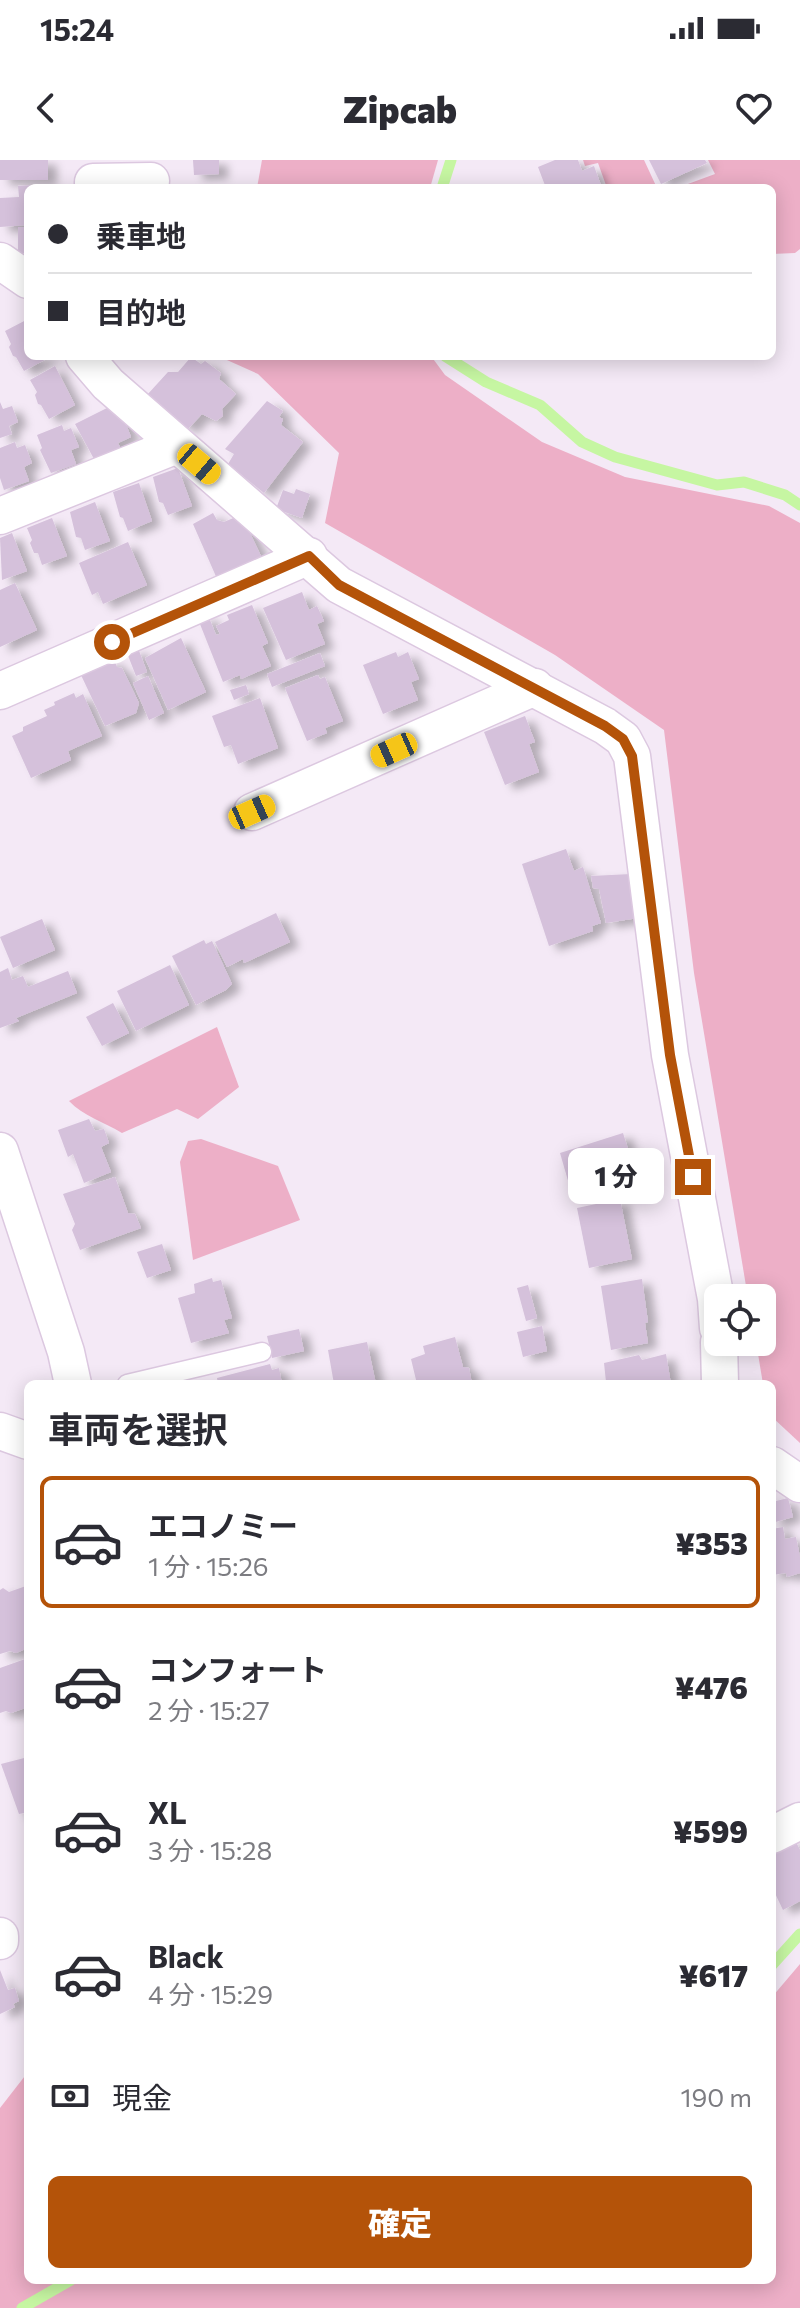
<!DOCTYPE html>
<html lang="ja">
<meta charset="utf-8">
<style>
body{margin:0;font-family:Commissioner,"Noto Sans JP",sans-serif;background:#f7f7f7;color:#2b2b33;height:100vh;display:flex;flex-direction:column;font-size:30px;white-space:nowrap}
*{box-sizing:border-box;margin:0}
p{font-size:26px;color:#7c7c81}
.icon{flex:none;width:44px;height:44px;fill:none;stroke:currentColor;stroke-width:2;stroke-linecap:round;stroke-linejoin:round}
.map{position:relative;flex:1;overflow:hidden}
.drawer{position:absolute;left:24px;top:1220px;width:752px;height:904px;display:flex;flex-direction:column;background:#fff;border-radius:12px;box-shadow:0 4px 20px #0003}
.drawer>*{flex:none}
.hud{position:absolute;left:24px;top:24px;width:752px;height:176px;border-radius:12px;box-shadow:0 4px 20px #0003;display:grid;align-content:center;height:176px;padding:0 24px;background:#fff}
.tools{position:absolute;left:704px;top:1124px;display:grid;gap:16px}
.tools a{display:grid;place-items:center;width:72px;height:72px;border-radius:12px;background:#fff;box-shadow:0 4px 20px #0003;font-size:40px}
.end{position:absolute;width:36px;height:36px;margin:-18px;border:10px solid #b45309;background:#fff;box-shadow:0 0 0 4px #fff}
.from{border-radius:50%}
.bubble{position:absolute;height:56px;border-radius:12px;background:#fff;box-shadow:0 4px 20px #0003;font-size:26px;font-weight:800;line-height:56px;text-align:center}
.car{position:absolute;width:24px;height:48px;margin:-24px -12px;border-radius:10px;box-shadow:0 0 6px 2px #0007;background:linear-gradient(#f5c518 24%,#345 0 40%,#f5c518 0 76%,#345 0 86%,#f5c518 0)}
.hud b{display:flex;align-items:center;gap:28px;height:76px;font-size:30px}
.hud b+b{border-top:2px solid #e1e1e2}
.hud i{width:20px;height:20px;background:#2b2b33}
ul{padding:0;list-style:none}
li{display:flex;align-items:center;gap:24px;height:132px;margin:0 16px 12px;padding:0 8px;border:4px solid transparent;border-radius:12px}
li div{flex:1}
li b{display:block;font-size:30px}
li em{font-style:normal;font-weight:800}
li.selected{border-color:#b45309}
li>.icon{width:72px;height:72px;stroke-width:1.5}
h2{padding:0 24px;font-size:36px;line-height:96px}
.pay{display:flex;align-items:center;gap:20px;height:88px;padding:0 24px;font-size:30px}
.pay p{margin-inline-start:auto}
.cta{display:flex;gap:16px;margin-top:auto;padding:16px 24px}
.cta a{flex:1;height:92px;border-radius:12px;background:#b45309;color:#fff;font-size:32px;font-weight:800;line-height:92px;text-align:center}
.status{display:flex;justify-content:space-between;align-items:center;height:56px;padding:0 40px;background:#fff;direction:ltr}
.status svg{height:22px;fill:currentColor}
header{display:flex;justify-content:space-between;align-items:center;height:104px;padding:0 24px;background:#fff;font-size:36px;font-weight:800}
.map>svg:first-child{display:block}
.green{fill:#edafc7}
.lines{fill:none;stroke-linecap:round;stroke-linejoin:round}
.stream{stroke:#c6f6a2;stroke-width:11}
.building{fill:#d5c1db;filter:url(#shadow)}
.service-casing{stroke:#dcc8e0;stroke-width:21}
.minor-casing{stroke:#dcc8e0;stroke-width:39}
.service{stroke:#fff;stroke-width:18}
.minor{stroke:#fff;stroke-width:36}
.route{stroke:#b45309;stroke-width:10}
</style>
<div class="status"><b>15:24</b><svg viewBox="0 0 49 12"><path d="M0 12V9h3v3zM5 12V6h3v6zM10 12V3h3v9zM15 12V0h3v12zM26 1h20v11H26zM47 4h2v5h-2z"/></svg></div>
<header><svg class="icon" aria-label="back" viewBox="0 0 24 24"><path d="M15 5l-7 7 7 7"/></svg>Zipcab<svg class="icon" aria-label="heart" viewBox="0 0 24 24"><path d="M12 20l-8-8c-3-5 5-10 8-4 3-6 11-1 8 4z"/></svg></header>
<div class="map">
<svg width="800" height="2148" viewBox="0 0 800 2148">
<defs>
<filter id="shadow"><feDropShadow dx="9" dy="5" stdDeviation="4" flood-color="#0004"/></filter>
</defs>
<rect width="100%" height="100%" fill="#f4e9f6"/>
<!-- green -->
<g class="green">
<polygon points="262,0 438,0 430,28 257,28"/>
<polygon points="583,0 644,0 657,28 607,28 598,3 585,6"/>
<polygon points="708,0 800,0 800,89 795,93 772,94 772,28 677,28 715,14"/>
<polygon points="218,196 431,196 445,215 542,282 625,317 769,346 800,363 800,1283 772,1257 772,1224 763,1224 756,1182 762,1182 762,1138 748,1138 694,813 664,570 555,495 325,363 339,293 258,214"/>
<path d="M217 867 239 927 198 959 177 949 122 973C104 962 83 956 69 941Z"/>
<polygon points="201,979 278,1006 300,1060 193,1100 180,1002 188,981"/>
<polygon points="800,1804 800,2148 0,2148 0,1948 28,1912 28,2120 772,2120 772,1837"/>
</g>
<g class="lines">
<!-- stream -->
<g class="stream">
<polyline points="442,28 451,0"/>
<polyline points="445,196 486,222 540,245 582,282 615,297 717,325 744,322 785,335 800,345"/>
<polyline points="772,1805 800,1774"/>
<polyline points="22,2148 71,2120"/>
</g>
</g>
<!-- building -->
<g class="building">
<rect x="0" y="0" width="48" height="20"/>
<polygon points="193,0 219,0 219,14 194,15"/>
<polygon points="555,0 578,0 582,11 594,6 602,28 546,28 538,7"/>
<polygon points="649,0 705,0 707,3 661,24"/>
<polygon points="48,24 48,28 28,28 28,65 0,67 0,38 19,37 18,26"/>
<polygon points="18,67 28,67 28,98 25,98 25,93 18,93"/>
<polygon points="28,159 28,196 52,196 24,211 16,197 13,196 9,187 11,184 5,171"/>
<polygon points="191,197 201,204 205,201 221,213 219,219 236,234 222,249 223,256 216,261 202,254 188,269 147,235 168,212 178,212"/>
<polygon points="55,206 75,245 49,259 41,245 38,244 35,235 37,232 30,220"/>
<polygon points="267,241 283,251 279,257 283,259 281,265 303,282 264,333 228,304 234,294 225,289"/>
<polygon points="0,242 3,249 12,246 18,262 9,266 12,274 0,278"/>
<polygon points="111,246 121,252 131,277 118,283 121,289 94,299 75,264"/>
<polygon points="62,265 64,271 71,268 79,287 71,290 76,304 51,313 40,290 42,288 37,275"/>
<polygon points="15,282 17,288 25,285 32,303 24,307 29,321 4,330 0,318 0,288"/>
<polygon points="178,308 192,346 168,355 163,343 159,342 153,317"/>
<polygon points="139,323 152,361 128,371 123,358 120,357 113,332"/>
<polygon points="296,329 310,334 302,358 276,349 283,330 294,334"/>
<polygon points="95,342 110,381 85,390 81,378 76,377 70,352"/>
<polygon points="213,353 217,360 224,362 238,356 244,367 247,367 261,396 251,401 253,405 218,421 193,364"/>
<polygon points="52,358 67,396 42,405 38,393 34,393 30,383 32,380 27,368"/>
<polygon points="12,373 27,411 2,420 0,378"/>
<polygon points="128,382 147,425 103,444 98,432 92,435 79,403"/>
<polygon points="15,423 37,470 0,487 0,430"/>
<polygon points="302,432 309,450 317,446 324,461 317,464 325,484 286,500 263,448"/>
<polygon points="252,445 268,483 262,486 271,506 241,519 240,515 223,522 198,459 208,455 216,475 220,474 216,466 229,460 227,455"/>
<polygon points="181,478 206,532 168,550 145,498"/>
<polygon points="138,488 147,512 136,516 127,493"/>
<polygon points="396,492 398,497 408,492 419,519 411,522 418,540 383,554 363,505"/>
<polygon points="320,493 325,506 272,527 267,514"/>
<polygon points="114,499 117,507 122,508 139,543 136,553 105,566 81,515"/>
<polygon points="318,515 320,519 325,517 343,561 325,568 327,573 307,581 285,528"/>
<polygon points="148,516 164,553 149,560 133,523"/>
<polygon points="246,525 249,534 234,540 230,530"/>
<polygon points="74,533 76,538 83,534 102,576 68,591 71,600 31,618 12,576 23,571 23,567 47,556 44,550 55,545 54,542"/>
<polygon points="260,538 278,588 238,604 231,585 224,587 212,556"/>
<polygon points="525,556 535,582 529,584 539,612 505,625 484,572"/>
<polygon points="566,689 574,711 583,707 601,763 592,766 593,771 549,786 522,704"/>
<polygon points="631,714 638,758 606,763 599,729 593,728 591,716"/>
<polygon points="276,753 290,782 244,803 243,799 227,807 215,782"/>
<polygon points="42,759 55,790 13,808 0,777"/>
<polygon points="204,780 206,784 212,781 232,824 226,830 196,845 172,796"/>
<polygon points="170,805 189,845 136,871 117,831"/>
<polygon points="8,808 12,820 23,816 28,827 68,811 77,833 16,858 19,861 0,868 0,812"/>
<polygon points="113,843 129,873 102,886 86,857"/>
<polygon points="89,959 95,971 104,969 109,983 101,987 111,1012 84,1023 73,994 68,997 58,970"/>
<polygon points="623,973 635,1011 571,1031 560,993"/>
<polygon points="115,1017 128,1053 135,1054 141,1068 80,1090 72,1070 75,1064 63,1034"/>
<polygon points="620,1039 632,1099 589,1108 577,1048"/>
<polygon points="162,1084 171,1110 147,1118 137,1092"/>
<polygon points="212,1118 213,1122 221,1120 232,1158 224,1160 229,1173 191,1183 178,1138 195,1133 194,1124"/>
<polygon points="642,1119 648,1162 645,1163 648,1183 611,1190 601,1126"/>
<polygon points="528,1125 537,1158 526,1161 517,1128"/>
<polygon points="542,1166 547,1191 523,1197 517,1172"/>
<polygon points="299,1169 304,1191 272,1198 267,1176"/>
<polygon points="455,1177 463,1207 469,1208 472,1224 417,1224 411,1199 425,1194 423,1186"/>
<polygon points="367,1182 376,1224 334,1224 328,1190"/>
<polygon points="666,1194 671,1224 606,1222 604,1203 639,1195 642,1200"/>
<polygon points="270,1204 272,1210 279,1208 282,1224 218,1224 217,1218"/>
<polygon points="772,1330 776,1341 788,1338 793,1357 772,1363"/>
<polygon points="783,1367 785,1379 796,1377 800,1397 800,1413 787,1417 786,1413 772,1415 772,1369"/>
<polygon points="26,1426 28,1488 16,1493 10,1491 0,1494 0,1430 3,1428 9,1432"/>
<polygon points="28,1498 28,1547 11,1553 6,1551 0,1553 0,1508"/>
<polygon points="28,1597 28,1652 19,1654 1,1604"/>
<polygon points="795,1680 800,1690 800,1741 783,1750 772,1727 772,1691"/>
<polygon points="0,1810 8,1830 15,1828 19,1841 13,1844 15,1847 0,1854"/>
</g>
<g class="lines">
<defs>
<polyline id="service" points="127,1224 262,1192"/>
<g id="minor">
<polyline points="93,28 93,22 151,21"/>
<polyline points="0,101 28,120"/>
<polyline points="84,196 108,224 339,425 605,566 623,579 632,596 670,895 716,1139 718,1168"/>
<polyline points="0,356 177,285"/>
<polyline points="0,531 309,396"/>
<polyline points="252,652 535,527"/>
<polyline points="0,991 66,1192 73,1224"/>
<polyline points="719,1182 720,1224"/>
<polyline points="0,1271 28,1281"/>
<polyline points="772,1305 800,1324"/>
<polyline points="772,1675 800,1661"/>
<polyline points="0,1776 0,1781"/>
</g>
</defs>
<!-- service casing -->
<use href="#service" class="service-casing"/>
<!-- minor casing -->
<use href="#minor" class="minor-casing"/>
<!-- service -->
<use href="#service" class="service"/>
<!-- minor -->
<use href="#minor" class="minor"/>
</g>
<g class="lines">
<!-- route -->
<polyline class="route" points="112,482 309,396 339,425 605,566 623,579 632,596 670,895 693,1017"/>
</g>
</svg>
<div class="tools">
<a><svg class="icon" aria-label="locate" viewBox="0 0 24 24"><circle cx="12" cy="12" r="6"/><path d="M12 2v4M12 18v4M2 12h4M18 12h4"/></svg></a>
</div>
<i class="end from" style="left:112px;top:482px"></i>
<i class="end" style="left:693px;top:1017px"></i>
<div class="bubble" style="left:568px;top:988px;width:96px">1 分</div>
<i class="car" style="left:199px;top:304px;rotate:130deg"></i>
<i class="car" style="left:394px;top:590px;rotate:246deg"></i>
<i class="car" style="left:252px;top:652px;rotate:66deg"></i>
<div class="hud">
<b><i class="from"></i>乗車地</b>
<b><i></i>目的地</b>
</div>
<section class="drawer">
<h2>車両を選択</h2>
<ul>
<li class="selected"><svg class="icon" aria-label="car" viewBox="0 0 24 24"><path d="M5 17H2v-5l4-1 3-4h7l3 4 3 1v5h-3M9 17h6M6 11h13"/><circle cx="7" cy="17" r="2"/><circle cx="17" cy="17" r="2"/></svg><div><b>エコノミー</b><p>1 分 · 15:26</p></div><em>¥353</em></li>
<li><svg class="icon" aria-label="car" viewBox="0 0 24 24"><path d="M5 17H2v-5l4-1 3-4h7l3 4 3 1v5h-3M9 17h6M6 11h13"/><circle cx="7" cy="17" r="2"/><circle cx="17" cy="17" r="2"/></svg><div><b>コンフォート</b><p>2 分 · 15:27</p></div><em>¥476</em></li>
<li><svg class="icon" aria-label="car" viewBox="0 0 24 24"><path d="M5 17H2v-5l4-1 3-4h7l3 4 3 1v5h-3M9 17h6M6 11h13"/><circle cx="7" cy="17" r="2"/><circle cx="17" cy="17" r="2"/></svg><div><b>XL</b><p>3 分 · 15:28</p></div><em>¥599</em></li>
<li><svg class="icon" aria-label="car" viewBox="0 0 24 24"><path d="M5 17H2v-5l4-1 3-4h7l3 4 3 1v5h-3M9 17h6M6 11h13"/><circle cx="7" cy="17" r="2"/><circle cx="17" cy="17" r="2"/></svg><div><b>Black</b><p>4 分 · 15:29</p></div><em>¥617</em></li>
</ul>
<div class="pay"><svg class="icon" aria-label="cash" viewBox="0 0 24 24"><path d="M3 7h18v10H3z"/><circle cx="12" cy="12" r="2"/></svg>現金<p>190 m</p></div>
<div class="cta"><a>確定</a></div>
</section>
</div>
